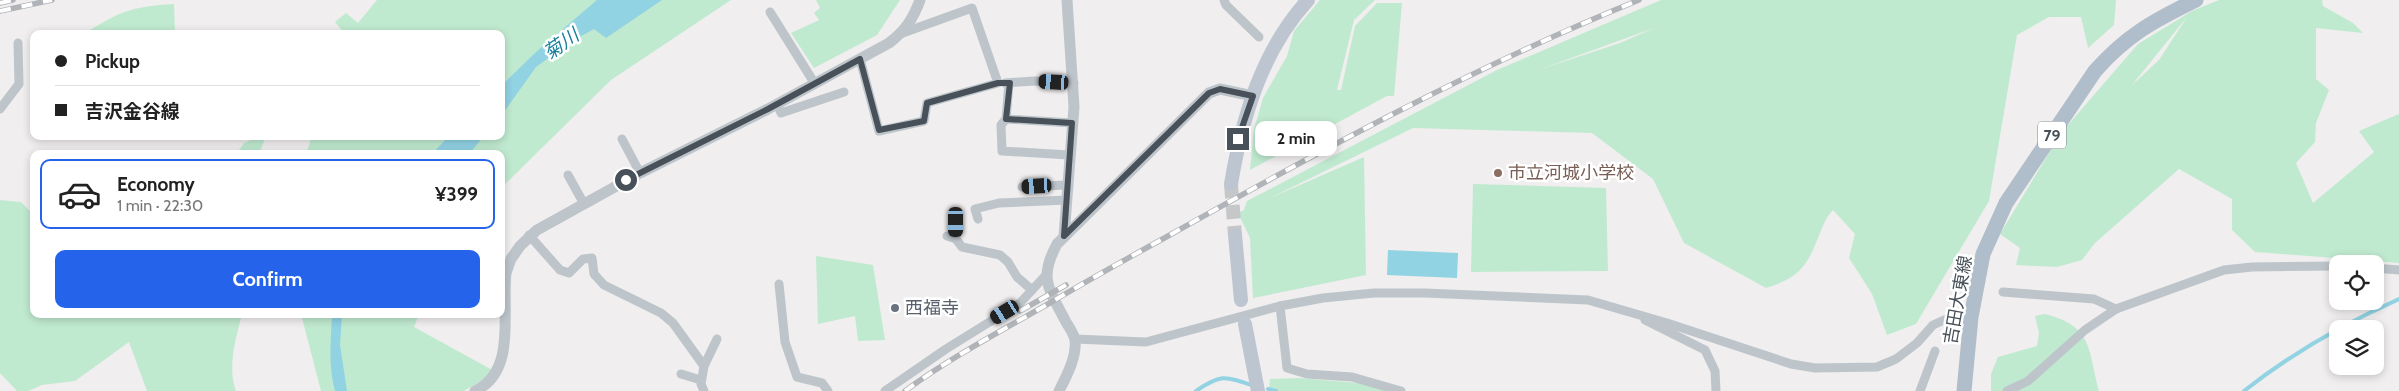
<!DOCTYPE html>
<meta charset="utf-8">
<style>
body{margin:0;font-family:Cabin,"Noto Sans JP",sans-serif;background:#f2f2f2;color:#222;height:100vh;display:flex;flex-direction:column;font-size:19px;white-space:nowrap}
*{box-sizing:border-box;margin:0}
p{font-size:16px;color:#767676}
.icon{flex:none;width:28px;height:28px;fill:none;stroke:currentColor;stroke-width:2;stroke-linecap:round;stroke-linejoin:round}
.map{position:relative;flex:1;overflow:hidden}
.sheet{position:absolute;left:30px;top:150px;width:475px;height:168px;display:flex;flex-direction:column;background:#fff;border-radius:10px;box-shadow:0 2px 8px #0003}
.sheet>*{flex:none}
.top-card{position:absolute;left:30px;top:30px;width:475px;height:110px;border-radius:10px;box-shadow:0 2px 8px #0003;display:grid;align-content:center;height:110px;padding:0 25px;background:#fff}
.fabs{position:absolute;left:2329px;top:255px;display:grid;gap:10px}
.fabs a{display:grid;place-items:center;width:55px;height:55px;border-radius:10px;background:#fff;box-shadow:0 2px 8px #0003;font-size:25px}
.end{position:absolute;width:22px;height:22px;margin:-11px;border:6px solid #485159;background:#fff;box-shadow:0 0 0 2px #fff}
.from{border-radius:50%}
.bubble{position:absolute;height:35px;border-radius:10px;background:#fff;box-shadow:0 2px 8px #0003;font-size:16px;font-weight:700;line-height:35px;text-align:center}
.car{position:absolute;width:15px;height:30px;margin:-15px -8px;border-radius:6px;box-shadow:0 0 4px 1px #0007;background:linear-gradient(#222 24%,#8ab4d8 0 40%,#222 0 76%,#8ab4d8 0 86%,#222 0)}
.top-card b{display:flex;align-items:center;gap:18px;height:48px;font-size:19px}
.top-card b+b{border-top:1px solid #e0e0e0}
.top-card i{width:12px;height:12px;background:#222}
ul{padding:9px 0 0;list-style:none}
li{display:flex;align-items:center;gap:15px;height:70px;margin:0 10px 8px;padding:0 15px;border:2px solid transparent;border-radius:10px}
li div{flex:1}
li b{display:block;font-size:19px}
li em{font-style:normal;font-weight:700}
li.active{border-color:#2563eb}
li>.icon{width:45px;height:45px;stroke-width:1.5}
.primary-button{display:flex;gap:10px;margin-top:auto;padding:10px 25px}
.primary-button a{flex:1;height:58px;border-radius:10px;background:#2563eb;color:#fff;font-size:20px;font-weight:700;line-height:58px;text-align:center}
.map>svg:first-child{display:block}
.green{fill:#c0ead0;fill-rule:evenodd}
.water{fill:#91d2e3}
.lines{fill:none;stroke-linecap:round;stroke-linejoin:round}
.stream{stroke:#91d2e3;stroke-width:4}
.secondary-tunnel{stroke:#c6c7c9;stroke-width:14;stroke-dasharray:14 7;stroke-linecap:butt}
.minor{stroke:#bdc5cb;stroke-width:9}
.tertiary{stroke:#bdc5cb;stroke-width:11}
.secondary{stroke:#bdc6d0;stroke-width:14}
.primary{stroke:#b0bdca;stroke-width:15}
.rail-casing{stroke:#b0b3b7;stroke-width:5.5}
.rail{stroke:#fff;stroke-width:4;stroke-dasharray:11;stroke-linecap:butt}
.route{stroke:#485159;stroke-width:6}
.education-dot{fill:#8d6e63;stroke:#fff;stroke-width:2}
.worship-dot{fill:#6b7280;stroke:#fff;stroke-width:2}
.labels{text-anchor:middle;dominant-baseline:central;stroke-width:5;stroke-linejoin:round;paint-order:stroke}
.shield{fill:#fff;stroke:#7f858b;stroke-width:1}
.shield-label{font-size:16px;font-weight:bold;fill:#485159}
.education-label{font-size:18px;fill:#785e54;stroke:#fff;text-anchor:start}
.street-label{font-size:18px;fill:#485159;stroke:#fff}
.worship-label{font-size:18px;fill:#5b616d;stroke:#fff;text-anchor:start}
.water-label{font-size:19px;font-style:italic;fill:#19809a;stroke:#fff}
</style>
<div class="map">
<svg width="2399" height="391" viewBox="0 0 2399 391">
<rect width="100%" height="100%" fill="#f0eeee"/>
<!-- green -->
<g class="green">
<polygon points="377,0 731,0 611,80 501,188 501,154 306,154 312,136 501,136 501,34 345,34 335,22 346,13 358,23"/>
<polygon points="816,0 900,0 877,35 814,68 791,33 819,20 814,13 820,8"/>
<polygon points="1320,0 1375,0 1354,20 1337,90 1341,90 1355,26 1377,3 1402,3 1394,96 1387,96 1250,170 1254,129 1263,98 1287,56 1294,31"/>
<path d="M1661 0H2116L2114 25 2088 48 2081 17H2049L2017 35 1989 201 1916 324 1887 335 1872 294 1849 258 1855 234 1833 210C1826 217 1824 224 1820 233 1807 266 1801 277 1766 288L1684 243 1653 179 1592 133 1413 128 1270 198 1364 157 1366 275 1253 298 1250 238 1238 213 1244 210 1247 201 1497 70ZM1654 28 1620 43 1541 69Z"/>
<path d="M2219 0H2322L2323 6 2353 23 2363 33 2316 28V79L2329 90 2316 123 2315 142 2296 163 2313 203 2374 152 2359 131 2399 114V263L2255 252 2232 230V199L2179 169 2095 243 2082 260 2057 267 2016 265 2020 248 2000 234 2061 133 2138 44 2192 11ZM2187 17 2159 60 2132 85Z"/>
<path d="M174 4 175 34H84C118 12 133 6 174 4Z"/>
<polygon points="260,136 266,136 259,154 236,154 244,143"/>
<polygon points="1473,184 1606,188 1608,271 1471,272"/>
<path d="M0 200 21 202 34 215V314H242C236 338 227 367 236 391H147L129 342 75 381 42 385 28 391H17L0 373Z"/>
<polygon points="816,256 873,265 885,340 858,341 855,316 818,324"/>
<polygon points="301,314 419,314 414,327 496,372 464,391 321,391"/>
<path d="M2045 314C2093 326 2088 349 2099 391H1991V374L1998 357 2037 346 2039 333 2035 316Z"/>
<polygon points="1299,378 1383,385 1402,391 1269,391 1270,379"/>
</g>
<!-- water -->
<g class="water">
<polygon points="597,0 662,0 606,38 594,29 572,41 536,67 501,116 501,86 536,52"/>
<polygon points="449,136 484,136 469,154 432,154"/>
<polygon points="1388,250 1458,253 1457,278 1387,275"/>
<path d="M332 314H342L340 345 347 391H335C328 366 331 339 332 314Z"/>
</g>
<g class="lines">
<!-- stream -->
<g class="stream">
<polyline points="1268,389 1276,391"/>
<path d="M1196 391C1219 375 1225 375 1251 385"/>
<path d="M2244 391C2292 353 2343 324 2399 299"/>
</g>
<!-- secondary-tunnel -->
<polyline class="secondary-tunnel" points="1231,184 1235,235"/>
<!-- minor -->
<g class="minor">
<polyline points="1224,0 1226,5 1259,37"/>
<polyline points="770,12 815,84"/>
<polyline points="860,59 879,131 924,121 927,103 998,83 972,8 900,34"/>
<polyline points="1005,83 1034,81 1074,83"/>
<polyline points="1009,83 1006,119 1072,123"/>
<polyline points="777,104 781,113 844,92"/>
<polyline points="0,109 19,84 18,43"/>
<polyline points="1006,119 1001,125 1002,151 1069,155"/>
<polyline points="622,139 640,173"/>
<polyline points="568,175 584,204"/>
<polyline points="1022,187 1067,185"/>
<polyline points="978,219 975,209 999,203 1067,200"/>
<polyline points="956,222 956,239"/>
<polyline points="529,235 560,270 569,273 583,259 592,258 594,274 604,285 661,313 673,323 704,366 701,384 704,391"/>
<polyline points="947,236 956,239 962,247 1000,255 1008,262 1017,277 1032,290"/>
<polyline points="2375,268 2399,270"/>
<polyline points="779,284 785,342 797,377 822,383 828,391"/>
<polyline points="2003,292 2094,299 2116,309 2224,270 2252,267 2338,266"/>
<polyline points="1280,306 1287,368 1307,374 1352,377 1401,391"/>
<polyline points="1645,320 1705,350 1715,371 1716,391"/>
<polyline points="1075,339 1146,342 1280,306 1323,298 1374,293 1425,293 1588,300 1667,323 1791,364 1815,368 1877,367 1896,359 1917,343 1933,325 1953,316 1971,317"/>
<polyline points="704,366 717,339"/>
<polyline points="681,374 701,380"/>
<polyline points="885,391 946,349 1020,303 1046,275"/>
<polyline points="1920,391 1935,351"/>
<polyline points="2007,391 2028,381 2085,330 2116,309"/>
</g>
<!-- tertiary -->
<g class="tertiary">
<polyline points="1064,236 1074,107 1067,0"/>
<path d="M475 391C518 371 501 310 506 273L511 259 520 246 537 230 640 173 768 109 889 43C905 31 913 19 920 0"/>
<path d="M1059 391C1066 377 1077 357 1075 340 1074 334 1069 327 1066 322 1049 289 1038 279 1057 244L1209 93 1220 89 1253 96"/>
</g>
<!-- secondary -->
<g class="secondary">
<path d="M1231 184C1242 118 1262 50 1308 0"/>
<polyline points="1235,235 1241,300"/>
<polyline points="1245,324 1258,391"/>
</g>
<!-- primary -->
<path class="primary" d="M1964 391 1971 317 1983 254 2006 203 2095 71C2127 35 2153 21 2196 0"/>
<defs>
<g id="rail">
<polyline points="0,3 13,0"/>
<polyline points="0,11 52,0"/>
<polyline points="1020,311 1066,285"/>
<path d="M905 391C950 358 999 332 1048 304 1087 281 1128 258 1168 236 1321 150 1476 66 1639 0"/>
</g>
</defs>
<!-- rail casing -->
<use href="#rail" class="rail-casing"/>
<!-- rail -->
<use href="#rail" class="rail"/>
</g>
<g class="lines">
<!-- route -->
<polyline class="route" points="626,180 768,109 860,59 879,130 924,121 927,103 998,83 1010,83 1006,119 1072,123 1064,236 1209,93 1220,89 1253,96 1238,139"/>
</g>
<!-- markers -->
<circle class="education-dot" cx="1498" cy="173" r="5"/>
<circle class="worship-dot" cx="895" cy="308" r="5"/>
<g class="labels">
<!-- shield labels -->
<rect class="shield" x="2038" y="121.5" width="28" height="27" rx="4"/>
<g class="shield-label">
<text x="2052" y="135">79</text>
</g>
<!-- education labels -->
<g class="education-label">
<text x="1508" y="173">市立河城小学校</text>
</g>
<!-- street labels -->
<g class="street-label">
<text transform="translate(1958 300) rotate(-80)">吉田大東線</text>
</g>
<!-- worship labels -->
<g class="worship-label">
<text x="905" y="308">西福寺</text>
</g>
<!-- water labels -->
<g class="water-label">
<text transform="translate(561 44) rotate(-35)">菊川</text>
</g>
</g>
</svg>
<div class="fabs">
<a><svg class="icon" aria-label="locate" viewBox="0 0 24 24"><circle cx="12" cy="12" r="6"/><path d="M12 2v4M12 18v4M2 12h4M18 12h4"/></svg></a>
<a><svg class="icon" aria-label="layers" viewBox="0 0 24 24"><path d="M12 4l9 5-9 5-9-5zM3 14l9 5 9-5"/></svg></a>
</div>
<i class="end from" style="left:626px;top:180px"></i>
<i class="end" style="left:1238px;top:139px"></i>
<div class="bubble" style="left:1255px;top:121px;width:82px">2 min</div>
<i class="car" style="left:1054px;top:82px;rotate:273deg"></i>
<i class="car" style="left:1037px;top:186px;rotate:267deg"></i>
<i class="car" style="left:956px;top:222px;rotate:180deg"></i>
<i class="car" style="left:1005px;top:312px;rotate:239deg"></i>
<div class="top-card">
<b><i class="from"></i>Pickup</b>
<b><i></i>吉沢金谷線</b>
</div>
<section class="sheet">
<ul>
<li class="active"><svg class="icon" aria-label="car" viewBox="0 0 24 24"><path d="M5 17H2v-5l4-1 3-4h7l3 4 3 1v5h-3M9 17h6M6 11h13"/><circle cx="7" cy="17" r="2"/><circle cx="17" cy="17" r="2"/></svg><div><b>Economy</b><p>1 min · 22:30</p></div><em>¥399</em></li>
</ul>
<div class="primary-button"><a>Confirm</a></div>
</section>
</div>
